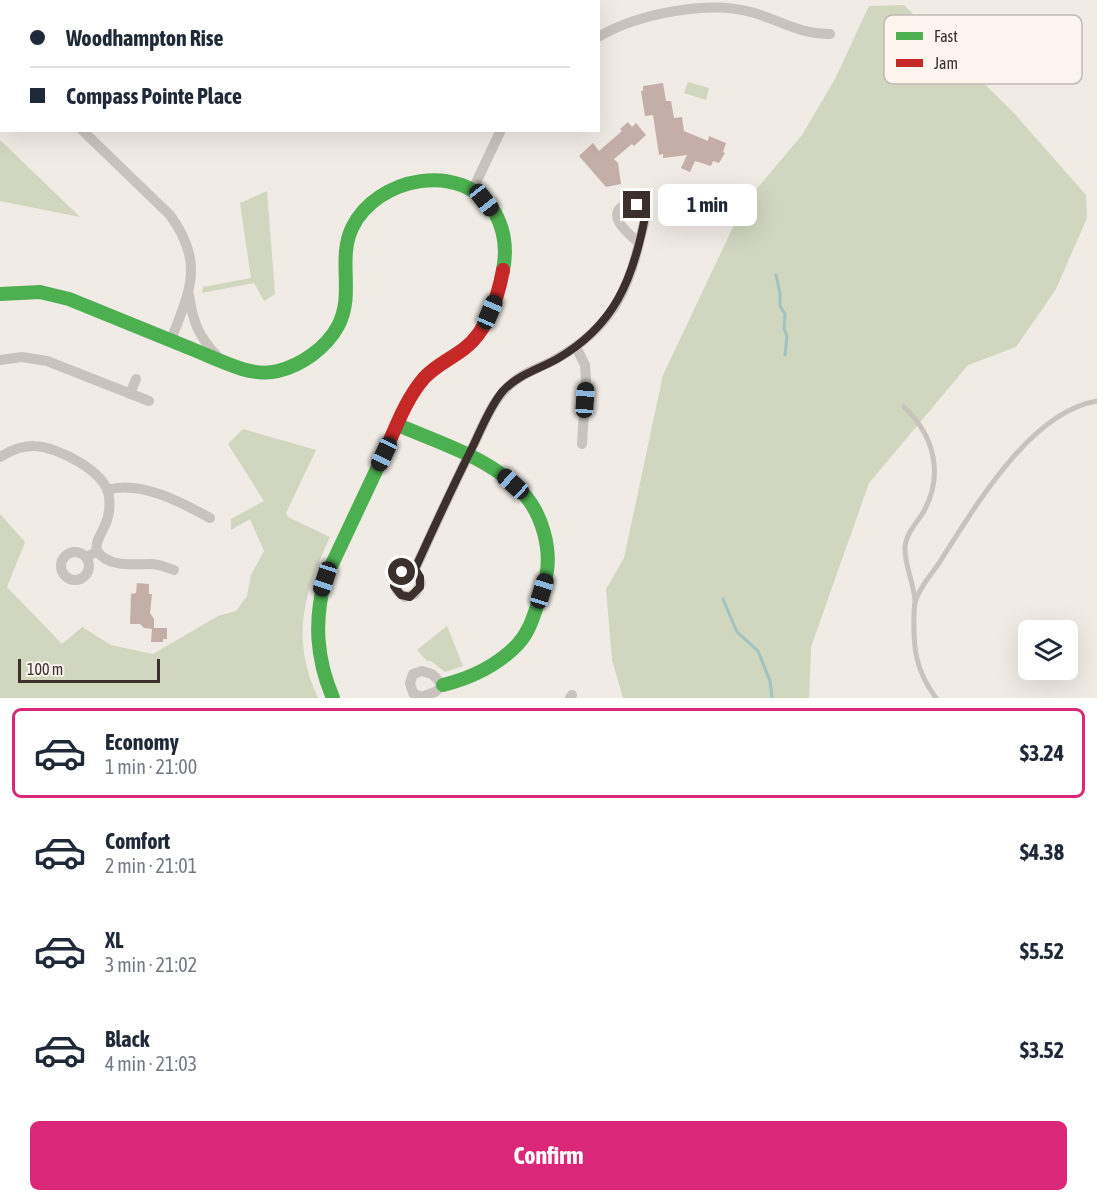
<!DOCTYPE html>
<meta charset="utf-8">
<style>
body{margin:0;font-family:"Asap Condensed",sans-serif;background:#f6f6f7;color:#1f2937;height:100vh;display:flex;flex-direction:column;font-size:22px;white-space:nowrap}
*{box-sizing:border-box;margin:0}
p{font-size:20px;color:#747a83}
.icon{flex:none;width:33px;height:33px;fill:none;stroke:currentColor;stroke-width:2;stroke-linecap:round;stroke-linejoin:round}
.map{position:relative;height:698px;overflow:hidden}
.side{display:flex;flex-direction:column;background:#fff;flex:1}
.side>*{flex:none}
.hud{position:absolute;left:0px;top:0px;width:600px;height:132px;box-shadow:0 6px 24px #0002;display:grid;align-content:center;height:132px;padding:0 30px;background:#fff}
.controls{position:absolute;left:1018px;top:620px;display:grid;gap:12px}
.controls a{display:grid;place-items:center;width:60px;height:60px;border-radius:9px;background:#fff;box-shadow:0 6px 24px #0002;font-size:30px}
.scale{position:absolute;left:18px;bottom:15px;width:142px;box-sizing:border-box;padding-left:6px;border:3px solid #3b302b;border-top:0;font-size:16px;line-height:21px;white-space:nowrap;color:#3b302b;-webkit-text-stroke:4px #fbf5ee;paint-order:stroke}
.end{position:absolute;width:27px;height:27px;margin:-14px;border:8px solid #3b302b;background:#fff;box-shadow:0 0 0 3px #fff}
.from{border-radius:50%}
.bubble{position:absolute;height:42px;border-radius:9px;background:#fff;box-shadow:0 6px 24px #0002;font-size:20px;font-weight:700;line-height:42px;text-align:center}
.car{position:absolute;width:18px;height:36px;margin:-18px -9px;border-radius:8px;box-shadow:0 0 4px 2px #0007;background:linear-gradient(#222 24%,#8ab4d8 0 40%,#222 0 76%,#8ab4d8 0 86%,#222 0)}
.hud b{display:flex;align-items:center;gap:21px;height:57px;font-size:22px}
.hud b+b{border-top:2px solid #e0e1e3}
.hud i{width:15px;height:15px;background:#1f2937}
ul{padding:10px 0 0;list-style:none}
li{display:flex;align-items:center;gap:18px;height:90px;margin:0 12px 9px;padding:0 18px;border:3px solid transparent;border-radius:9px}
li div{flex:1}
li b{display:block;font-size:22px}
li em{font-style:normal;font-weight:700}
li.active{border-color:#db2777}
li>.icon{width:54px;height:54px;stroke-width:1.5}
.primary-button{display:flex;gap:12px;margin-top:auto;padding:12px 30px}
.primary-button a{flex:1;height:69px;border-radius:9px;background:#db2777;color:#fff;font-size:24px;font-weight:700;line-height:69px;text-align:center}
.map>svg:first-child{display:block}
.green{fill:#d1d6bf}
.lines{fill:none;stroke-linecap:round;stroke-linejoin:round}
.stream{stroke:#a1c2c1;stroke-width:3}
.building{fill:#c3afa7}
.lane{stroke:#c9c3be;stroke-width:5}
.street{stroke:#c9c3be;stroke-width:10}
.fast{stroke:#4caf50;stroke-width:14}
.jam{stroke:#c62828;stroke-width:14}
.route{stroke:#3b302b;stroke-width:8}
.key{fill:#fbf5ee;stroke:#c1bab4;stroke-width:1.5}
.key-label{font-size:16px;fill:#3b302b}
</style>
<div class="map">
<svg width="1097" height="698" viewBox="0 0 1097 698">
<rect width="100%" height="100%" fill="#f0ebe5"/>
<!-- green -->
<g class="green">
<polygon points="904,5 1012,111 1086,195 1087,218 1056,289 1016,347 968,365 869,483 811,647 809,698 623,698 612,660 606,589 624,558 663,375 744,204 802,135 835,79 869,6"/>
<polygon points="688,82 709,88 706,100 684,93"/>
<polygon points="0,140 80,217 0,201"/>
<polygon points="267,191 275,294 264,301 254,283 202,293 203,287 251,278 240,203"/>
<path d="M243 429 316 450 286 513 288 517 330 537C304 593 290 638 318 698H0V514L25 542 7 587 62 644 82 627 111 645 153 654 218 616 236 611 247 596 251 575 264 551 250 519 231 530V519L264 501 228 444Z"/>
<polygon points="447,626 463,666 445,672 431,661 427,661 417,650"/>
</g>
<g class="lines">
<!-- stream -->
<g class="stream">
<polyline points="776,275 780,293 780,306 785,314 784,329 787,336 785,355"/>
<polyline points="723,599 737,632 758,651 770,681 772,698"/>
</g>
</g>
<!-- building -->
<g class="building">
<polygon points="663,83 666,101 671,101 674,118 682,117 684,131 708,141 709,136 726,143 723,152 725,153 719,163 713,161 711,166 695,161 690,172 681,168 687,155 663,158 663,154 659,155 653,115 645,116 641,91 643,91 643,86"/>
<polygon points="628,122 632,127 636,123 646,135 634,146 632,144 614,159 618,163 621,184 606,187 579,156 593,143 599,151 622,131 620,129"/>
<polygon points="137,583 149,584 149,594 152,594 150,613 154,619 154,628 167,628 167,639 163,639 163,642 151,642 152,629 144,628 140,624 130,624 131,594 136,593"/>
</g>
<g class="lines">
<!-- lane -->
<g class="lane">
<path d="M904 407C934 435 944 474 924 511 917 523 906 533 905 547 904 564 914 583 915 601"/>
<path d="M936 698C916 671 913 649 914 616 914 612 914 607 915 603 919 587 933 573 941 560 975 507 1030 412 1097 401"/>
</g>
<!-- street -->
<g class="street">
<polyline points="240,2 240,0"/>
<polyline points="455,2 477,2"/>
<path d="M598 37C637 14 708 0 751 12 780 20 798 34 830 34"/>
<polyline points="0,61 2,62"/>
<path d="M82 130 170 215C205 263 190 290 171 340"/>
<polyline points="472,191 501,130"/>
<path d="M189 295C193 323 199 337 218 357"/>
<polyline points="576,347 585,365 586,379 582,444"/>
<polyline points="0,360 22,357 47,361 149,401"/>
<polyline points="130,394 136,379"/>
<path d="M0 457C11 450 22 445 35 446 58 447 107 472 109 497 110 506 109 517 105 525 102 534 95 540 97 551L87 557"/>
<path d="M107 490C140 480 181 502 210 518"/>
<path d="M97 551C109 568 133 564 151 564 159 564 167 568 174 570"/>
<circle cx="75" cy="566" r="14"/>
<polygon points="408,569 415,569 421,583 415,594 405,597 397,591 395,581 402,572"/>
<path d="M415 569C434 528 453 486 473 446 484 424 492 400 511 384 523 372 540 368 554 360 578 347 600 329 615 306 627 286 634 266 639 243 641 231 651 214 638 205 634 203 630 203 625 205 604 215 630 235 639 243"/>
<polygon points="422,671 432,674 443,685 435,692 421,697 413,693 410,683 413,674"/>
<polyline points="570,698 572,695"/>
</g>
<!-- fast -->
<g class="fast">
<path d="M0 294 40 292 69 299C108 315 148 331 187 347 205 354 223 363 242 369 252 372 267 374 278 371 302 365 326 348 338 326 355 294 337 260 352 228 376 177 463 159 495 213 505 231 507 250 503 270"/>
<path d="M398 425C440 443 490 458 522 492 542 513 552 549 546 577 545 586 541 594 538 603 533 618 529 632 518 644 498 665 471 678 443 685"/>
<path d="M333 698C316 658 314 621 325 579L383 456"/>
</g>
<!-- jam -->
<path class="jam" d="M383 456C395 430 405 400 424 378 436 365 451 359 465 348 487 331 498 297 503 270"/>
</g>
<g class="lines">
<!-- route -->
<path class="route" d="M402 572 397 576 394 586 401 595 410 597 420 587V577L415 569C434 527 453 486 474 444 482 427 490 407 502 392 517 375 537 370 557 359 614 326 633 280 645 217L644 211 637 205"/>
</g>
<!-- legend -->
<rect x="884" y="15" width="198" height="69" rx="9" class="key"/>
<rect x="896" y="32" width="27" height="8" fill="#4caf50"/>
<rect x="896" y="59" width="27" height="8" fill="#c62828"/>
<g class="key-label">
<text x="934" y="42">Fast</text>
<text x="934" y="69">Jam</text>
</g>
</svg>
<div class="controls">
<a><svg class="icon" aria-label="layers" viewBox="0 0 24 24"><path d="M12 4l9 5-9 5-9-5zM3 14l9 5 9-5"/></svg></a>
</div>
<div class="scale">100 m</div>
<i class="end from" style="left:402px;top:572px"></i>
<i class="end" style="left:637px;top:205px"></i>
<div class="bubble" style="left:658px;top:184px;width:99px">1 min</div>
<i class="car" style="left:484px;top:200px;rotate:142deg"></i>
<i class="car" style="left:490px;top:312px;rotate:23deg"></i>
<i class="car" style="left:585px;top:400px;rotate:4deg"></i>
<i class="car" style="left:384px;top:454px;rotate:205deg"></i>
<i class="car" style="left:513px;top:484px;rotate:312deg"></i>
<i class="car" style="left:325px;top:579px;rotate:198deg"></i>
<i class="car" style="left:542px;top:591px;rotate:17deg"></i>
<div class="hud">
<b><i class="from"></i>Woodhampton Rise</b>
<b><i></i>Compass Pointe Place</b>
</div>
</div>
<section class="side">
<ul>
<li class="active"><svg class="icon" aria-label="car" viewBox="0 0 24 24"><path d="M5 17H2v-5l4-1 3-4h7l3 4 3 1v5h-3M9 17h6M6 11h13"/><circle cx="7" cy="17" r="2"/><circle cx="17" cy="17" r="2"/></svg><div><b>Economy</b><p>1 min · 21:00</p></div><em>$3.24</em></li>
<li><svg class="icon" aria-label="car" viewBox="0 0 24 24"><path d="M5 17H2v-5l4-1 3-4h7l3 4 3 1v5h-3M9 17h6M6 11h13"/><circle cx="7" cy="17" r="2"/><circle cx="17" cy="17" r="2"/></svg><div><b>Comfort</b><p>2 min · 21:01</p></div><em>$4.38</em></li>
<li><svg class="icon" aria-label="car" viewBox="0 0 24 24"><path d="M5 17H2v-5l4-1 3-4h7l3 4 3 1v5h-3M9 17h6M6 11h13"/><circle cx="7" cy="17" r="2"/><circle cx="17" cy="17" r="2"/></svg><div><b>XL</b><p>3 min · 21:02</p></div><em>$5.52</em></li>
<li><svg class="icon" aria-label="car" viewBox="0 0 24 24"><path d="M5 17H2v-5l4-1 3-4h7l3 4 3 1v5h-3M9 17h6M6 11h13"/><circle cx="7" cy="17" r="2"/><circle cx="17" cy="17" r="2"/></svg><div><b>Black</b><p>4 min · 21:03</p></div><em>$3.52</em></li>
</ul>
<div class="primary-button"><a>Confirm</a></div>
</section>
